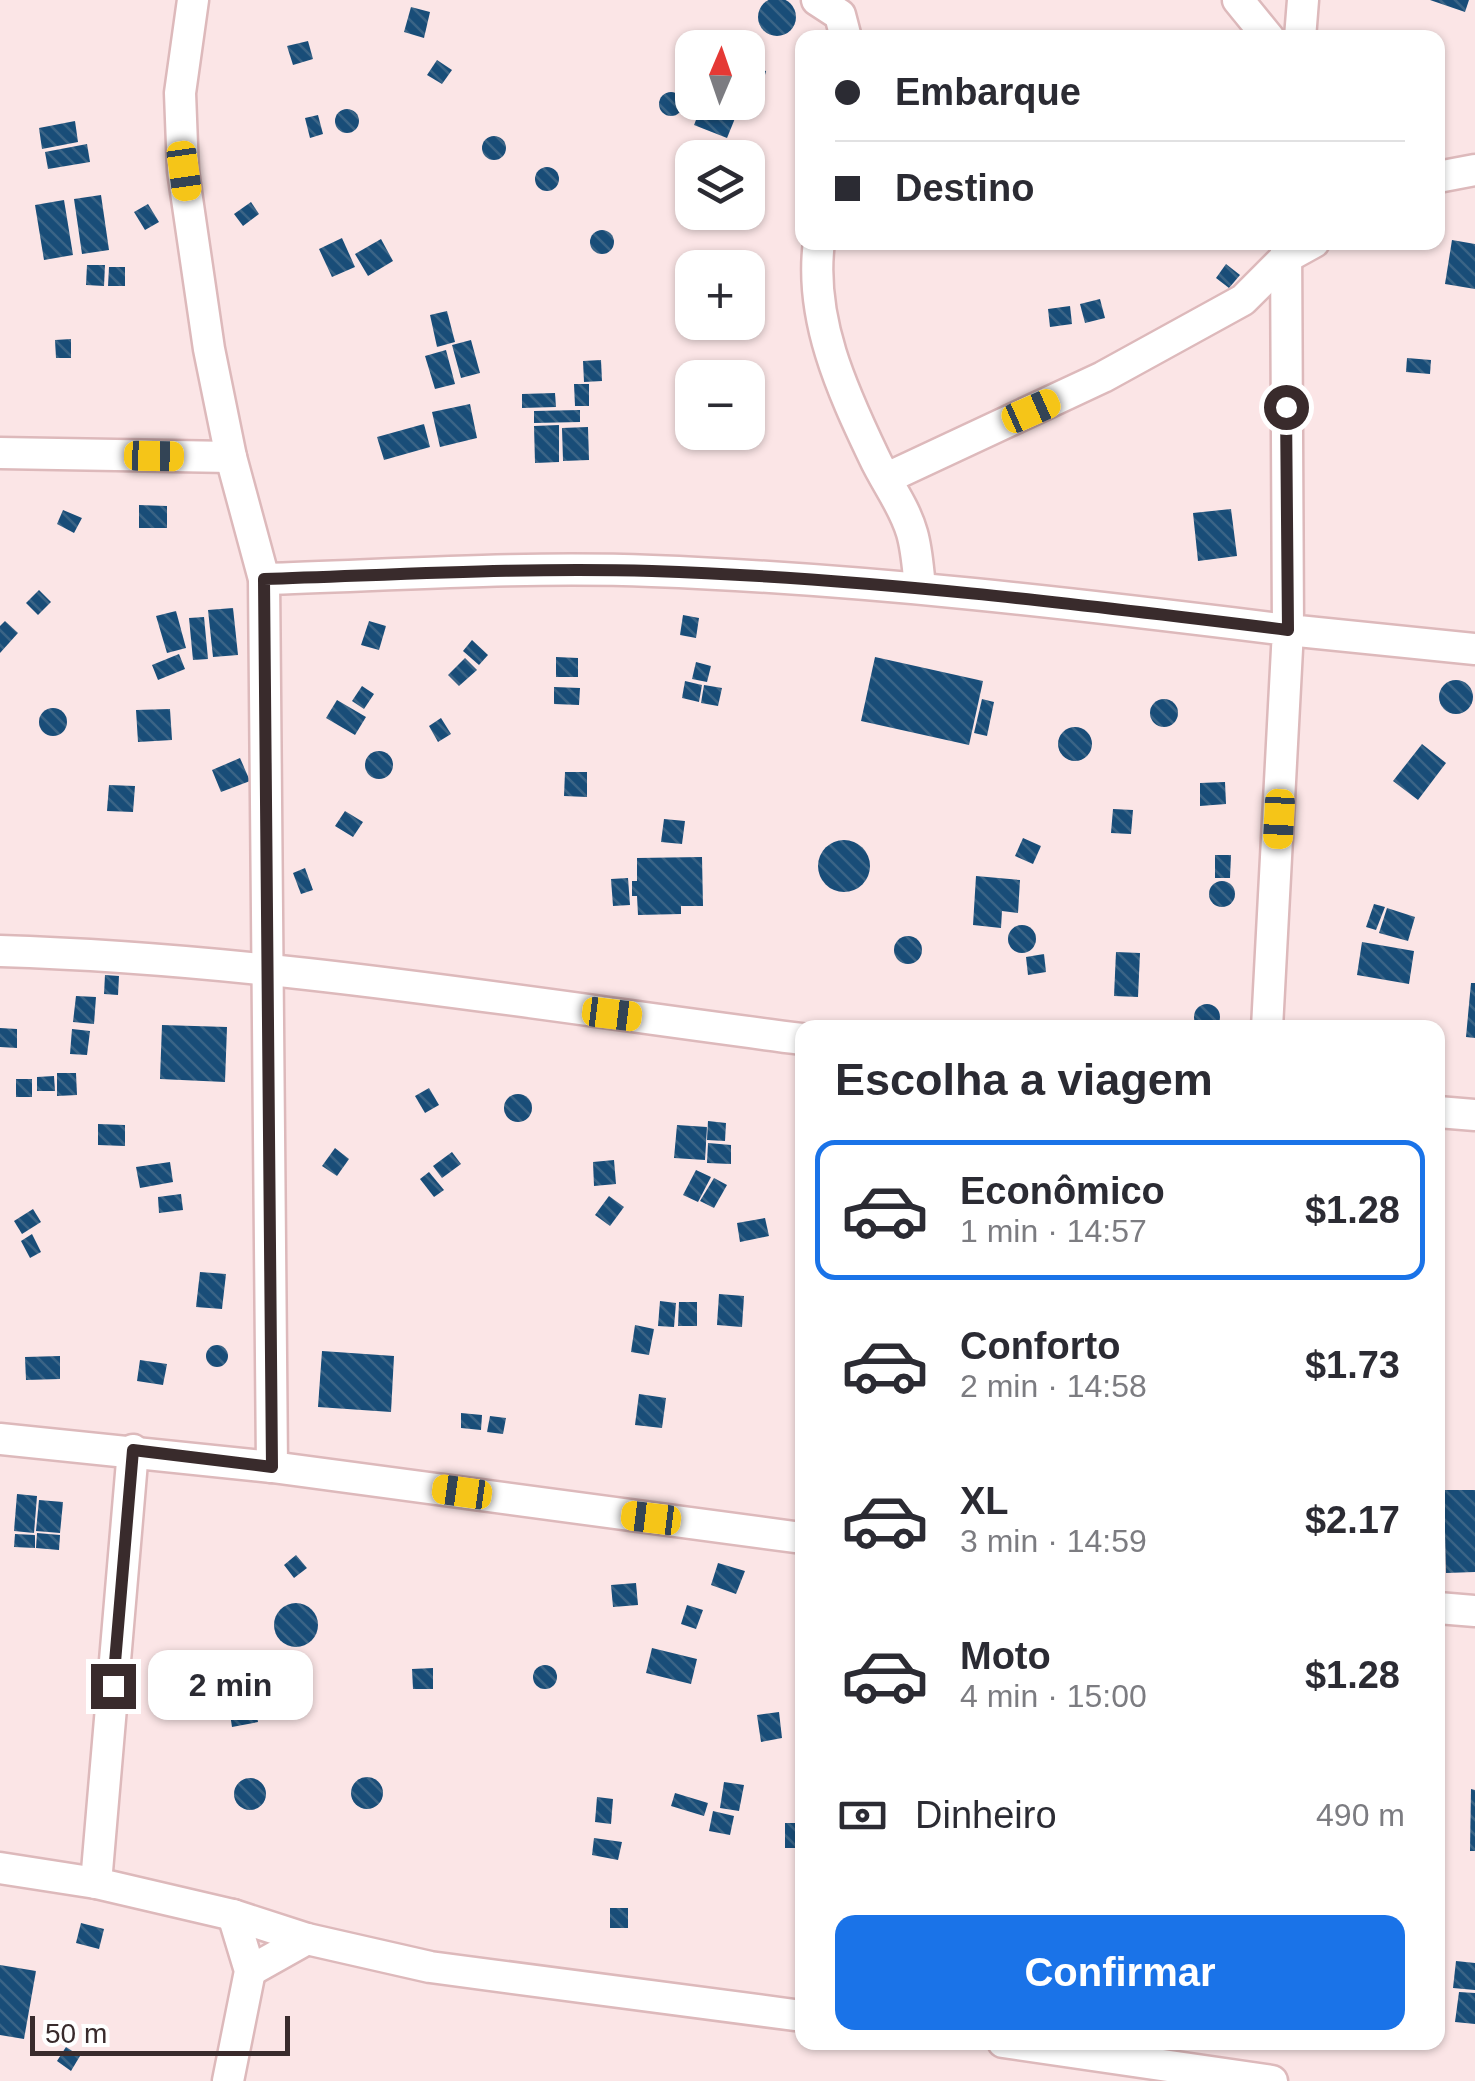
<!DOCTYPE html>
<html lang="pt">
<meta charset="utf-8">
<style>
body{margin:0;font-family:Helvetica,sans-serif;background:#f2f2f3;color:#2b2b33;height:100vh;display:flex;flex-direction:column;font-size:38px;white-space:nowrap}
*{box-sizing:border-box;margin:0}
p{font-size:32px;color:#7c7c81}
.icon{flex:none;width:55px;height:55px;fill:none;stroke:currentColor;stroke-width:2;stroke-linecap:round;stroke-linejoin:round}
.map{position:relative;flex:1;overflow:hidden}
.panel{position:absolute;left:795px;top:1020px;width:650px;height:1030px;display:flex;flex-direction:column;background:#fff;border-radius:20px;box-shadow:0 2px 8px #0004}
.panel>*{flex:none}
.hud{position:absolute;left:795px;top:30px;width:650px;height:220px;border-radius:20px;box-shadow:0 2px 8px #0004;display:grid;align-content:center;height:220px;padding:0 40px;background:#fff}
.needle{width:65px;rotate:2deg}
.tools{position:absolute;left:675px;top:30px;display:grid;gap:20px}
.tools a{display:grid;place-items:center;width:90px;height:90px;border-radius:20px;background:#fff;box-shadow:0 2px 8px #0004;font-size:50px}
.scale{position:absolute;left:30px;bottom:25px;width:260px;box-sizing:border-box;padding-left:10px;border:5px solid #392b2c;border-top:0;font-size:28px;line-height:35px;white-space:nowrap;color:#392b2c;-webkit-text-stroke:8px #fff;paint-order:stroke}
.end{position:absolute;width:45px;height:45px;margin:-22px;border:12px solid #392b2c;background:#fff;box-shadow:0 0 0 5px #fff}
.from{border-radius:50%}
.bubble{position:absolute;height:70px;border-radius:20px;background:#fff;box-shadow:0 2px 8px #0004;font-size:32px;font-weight:600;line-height:70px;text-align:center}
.car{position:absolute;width:30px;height:60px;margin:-30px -15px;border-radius:12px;box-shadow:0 0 8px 2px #0007;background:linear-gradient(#f5c518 24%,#345 0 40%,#f5c518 0 76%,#345 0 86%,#f5c518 0)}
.hud b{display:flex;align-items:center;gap:35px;height:95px;font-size:38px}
.hud b+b{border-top:2px solid #e1e1e2}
.hud i{width:25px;height:25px;background:#2b2b33}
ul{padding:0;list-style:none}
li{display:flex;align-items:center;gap:30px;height:140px;margin:0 20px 15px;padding:0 20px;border:5px solid transparent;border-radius:20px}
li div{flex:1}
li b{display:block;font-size:38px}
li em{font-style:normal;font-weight:600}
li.on{border-color:#1a73e8}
li>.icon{width:90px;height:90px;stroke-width:1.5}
h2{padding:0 40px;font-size:45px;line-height:120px}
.pay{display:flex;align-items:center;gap:25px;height:110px;padding:0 40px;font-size:38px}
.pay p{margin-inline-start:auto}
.cta{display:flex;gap:20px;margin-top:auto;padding:20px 40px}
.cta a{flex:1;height:115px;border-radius:20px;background:#1a73e8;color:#fff;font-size:40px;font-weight:600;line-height:115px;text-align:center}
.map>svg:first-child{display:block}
.building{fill:url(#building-back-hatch)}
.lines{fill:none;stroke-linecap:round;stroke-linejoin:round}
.minor-casing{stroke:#ddb9bb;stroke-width:35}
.minor{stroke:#fff;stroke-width:30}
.route{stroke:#392b2c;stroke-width:12}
</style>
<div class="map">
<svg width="1475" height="2081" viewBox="0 0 1475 2081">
<defs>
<pattern id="building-back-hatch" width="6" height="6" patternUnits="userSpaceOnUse" patternTransform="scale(2.5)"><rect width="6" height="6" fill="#194d78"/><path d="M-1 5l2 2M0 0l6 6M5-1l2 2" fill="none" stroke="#3b6486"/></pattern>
</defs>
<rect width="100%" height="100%" fill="#fbe5e6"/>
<!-- building -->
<g class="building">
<circle cx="777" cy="17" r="19"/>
<polygon points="1430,0 1469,0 1465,12"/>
<polygon points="411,7 430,12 424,38 404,32"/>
<polygon points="308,41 313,59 293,65 287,46"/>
<polygon points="437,60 452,70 442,84 427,75"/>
<polygon points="748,67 766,71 759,100 748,97"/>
<circle cx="671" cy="104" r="12"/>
<polygon points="703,102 715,102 738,111 727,138 694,125"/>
<circle cx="347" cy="121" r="12"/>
<polygon points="318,115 323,134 310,138 305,118"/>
<polygon points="75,121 78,142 42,149 39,128"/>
<circle cx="494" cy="148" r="12"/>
<polygon points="87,144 90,162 48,169 45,152"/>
<circle cx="547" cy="179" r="12"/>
<polygon points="101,195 109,250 82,254 74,199"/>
<polygon points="64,200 73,255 44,260 35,205"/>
<polygon points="251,202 259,214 243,226 234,214"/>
<polygon points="148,204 159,222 145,230 134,212"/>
<circle cx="602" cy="242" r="12"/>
<polygon points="342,238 355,267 332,277 319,249"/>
<polygon points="381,239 393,261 368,276 355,254"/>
<polygon points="1452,240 1475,244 1475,289 1445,284"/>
<polygon points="1226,264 1240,275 1229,288 1216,278"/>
<polygon points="87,265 105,265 104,286 86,285"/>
<polygon points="109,267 125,267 125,286 108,286"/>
<polygon points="1100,299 1105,318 1085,323 1080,304"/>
<polygon points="1070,306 1072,324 1050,327 1048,309"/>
<polygon points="447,311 455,342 437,347 430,315"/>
<polygon points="71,339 71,358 56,358 55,340"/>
<polygon points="471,340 480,373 461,378 452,345"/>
<polygon points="446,350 455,384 435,389 425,356"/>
<polygon points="1407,358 1431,360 1430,374 1406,372"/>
<polygon points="601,360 602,381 584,382 583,361"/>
<polygon points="574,384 589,384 589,406 575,406"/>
<polygon points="555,393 556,407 522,408 522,394"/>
<polygon points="470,404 477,438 440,447 432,412"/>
<polygon points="580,410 580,422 534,423 534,411"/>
<polygon points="424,424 430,447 384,460 377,437"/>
<polygon points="559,425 559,462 535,463 534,426"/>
<polygon points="588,427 589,460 563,461 562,428"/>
<polygon points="139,505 167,506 167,528 139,528"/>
<polygon points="1231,509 1237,556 1198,561 1193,513"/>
<polygon points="63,510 82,518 74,533 57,524"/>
<polygon points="39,590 51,602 38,615 26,603"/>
<polygon points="233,608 238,655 213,657 208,610"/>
<polygon points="176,611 186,648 167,653 156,616"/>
<polygon points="683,615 699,618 696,638 680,635"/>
<polygon points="204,617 208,659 193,660 189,618"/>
<polygon points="5,621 18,633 0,653 0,626"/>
<polygon points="369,621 386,626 379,650 361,645"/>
<polygon points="472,640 488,655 479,665 463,651"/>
<polygon points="179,654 185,669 158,680 152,665"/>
<polygon points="556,657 578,658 578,677 556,677"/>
<polygon points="875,657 983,681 969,745 861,721"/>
<polygon points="465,658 477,670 459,686 448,675"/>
<polygon points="696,662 711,666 707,682 692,679"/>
<circle cx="1456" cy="697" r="17"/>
<polygon points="685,681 702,685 699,702 682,698"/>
<polygon points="704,685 722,688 718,706 701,703"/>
<polygon points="362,686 374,694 364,709 352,701"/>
<polygon points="554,687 580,688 579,705 554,704"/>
<polygon points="982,699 994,702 987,736 974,733"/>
<circle cx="1164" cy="713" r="14"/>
<polygon points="337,700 366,717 355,735 326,718"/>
<circle cx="53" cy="722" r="14"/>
<polygon points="170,709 172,740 138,742 136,710"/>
<polygon points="441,718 451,734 438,742 429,726"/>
<circle cx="1075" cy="744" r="17"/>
<polygon points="1422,744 1446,763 1418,800 1393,781"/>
<circle cx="379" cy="765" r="14"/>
<polygon points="240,758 250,781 221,792 212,770"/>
<polygon points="565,772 587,772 587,797 564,796"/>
<polygon points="1225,782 1226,804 1200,806 1200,783"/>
<polygon points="109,785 135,786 133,812 107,811"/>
<polygon points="1113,809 1133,810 1131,834 1111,833"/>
<polygon points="345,811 363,822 353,837 335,826"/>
<polygon points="664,819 685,821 682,844 661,842"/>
<polygon points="1023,838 1041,846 1033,864 1015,856"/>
<circle cx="844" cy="866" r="26"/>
<polygon points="1215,855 1231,855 1230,878 1215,878"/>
<polygon points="702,857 703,906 681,906 681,914 638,915 637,896 632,896 632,881 637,881 637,858"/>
<polygon points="305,868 313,890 301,894 293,873"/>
<polygon points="976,876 1020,880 1018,913 1002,911 1001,928 973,925"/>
<polygon points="628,878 630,905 613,906 611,879"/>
<circle cx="1222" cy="894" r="13"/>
<polygon points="1374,904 1385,907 1376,930 1366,927"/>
<polygon points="1387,908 1415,917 1408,941 1379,933"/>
<circle cx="1022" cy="939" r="14"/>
<circle cx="908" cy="950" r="14"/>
<polygon points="1362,942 1414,951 1409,984 1357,975"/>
<polygon points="1116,952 1140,953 1138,997 1114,996"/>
<polygon points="1044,954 1046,972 1028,975 1026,957"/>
<polygon points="105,975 119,976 118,995 104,994"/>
<polygon points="1471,983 1475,983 1475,1038 1466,1037"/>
<polygon points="76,996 96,997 94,1024 73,1022"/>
<circle cx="1207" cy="1017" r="13"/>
<polygon points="162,1025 227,1027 225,1082 160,1079"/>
<polygon points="0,1028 17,1029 17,1048 0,1047"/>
<polygon points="72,1029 90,1031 87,1055 70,1054"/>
<polygon points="57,1073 76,1073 77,1095 57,1096"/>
<polygon points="54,1076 55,1091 37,1091 37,1077"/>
<rect x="16" y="1079" width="16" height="18"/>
<polygon points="429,1088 439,1105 425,1113 415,1096"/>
<circle cx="518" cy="1108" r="14"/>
<polygon points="708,1121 726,1123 725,1141 707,1140"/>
<polygon points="98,1124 125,1125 125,1146 98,1145"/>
<polygon points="677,1125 707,1127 705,1160 674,1158"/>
<polygon points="708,1143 731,1145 731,1164 707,1163"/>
<polygon points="335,1148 349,1159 337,1176 322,1166"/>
<polygon points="452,1152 461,1164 442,1178 433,1166"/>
<polygon points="614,1160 616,1184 594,1186 593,1162"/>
<polygon points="170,1162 173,1182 140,1188 136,1167"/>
<polygon points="696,1170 711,1177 698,1202 683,1195"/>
<polygon points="429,1172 444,1190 434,1197 420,1179"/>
<polygon points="714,1178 727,1185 714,1208 700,1201"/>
<polygon points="181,1194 183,1210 159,1213 158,1197"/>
<polygon points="609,1196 624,1207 610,1226 595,1215"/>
<polygon points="33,1209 41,1222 22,1234 14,1221"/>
<polygon points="765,1218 769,1236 740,1242 737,1223"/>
<polygon points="32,1234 41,1252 30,1258 21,1241"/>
<polygon points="200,1272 226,1274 222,1309 196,1307"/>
<polygon points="719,1294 744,1296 742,1327 717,1325"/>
<polygon points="660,1301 676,1303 674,1327 658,1326"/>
<polygon points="679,1302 697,1302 697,1326 678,1326"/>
<polygon points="635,1325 654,1329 649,1355 631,1352"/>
<circle cx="217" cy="1356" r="11"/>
<polygon points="322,1351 394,1356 391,1412 318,1407"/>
<polygon points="60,1356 60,1379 26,1380 25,1357"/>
<polygon points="140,1360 167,1364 163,1385 137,1381"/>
<polygon points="639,1394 666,1398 662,1428 635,1425"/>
<polygon points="461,1413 482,1415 481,1430 461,1428"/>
<polygon points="490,1416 506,1418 503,1434 487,1432"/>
<polygon points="1444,1490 1475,1490 1475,1572 1446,1573"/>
<polygon points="17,1494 37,1496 34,1533 14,1531"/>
<polygon points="39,1500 63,1502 60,1533 36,1531"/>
<polygon points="37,1533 60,1535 59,1550 36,1548"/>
<polygon points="15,1534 35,1535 35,1548 14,1547"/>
<polygon points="296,1555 307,1568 294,1578 284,1565"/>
<polygon points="718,1563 745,1571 736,1594 711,1585"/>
<polygon points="636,1583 638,1605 613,1607 611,1585"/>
<circle cx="296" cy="1625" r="22"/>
<polygon points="687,1605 703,1610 696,1629 681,1624"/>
<polygon points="652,1648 697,1659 691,1684 646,1673"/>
<circle cx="545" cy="1677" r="12"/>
<polygon points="433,1668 433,1689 413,1689 412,1669"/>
<polygon points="255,1674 259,1692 228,1699 224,1681"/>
<polygon points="254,1697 255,1702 263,1700 265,1715 257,1716 258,1722 232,1727 228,1701"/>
<polygon points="779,1712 782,1738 761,1742 757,1715"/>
<circle cx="367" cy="1793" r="16"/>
<circle cx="250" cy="1794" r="16"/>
<polygon points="724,1782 744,1785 739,1811 720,1808"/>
<polygon points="1471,1789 1475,1790 1475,1851 1470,1851"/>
<polygon points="675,1793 708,1803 704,1816 671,1806"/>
<polygon points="597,1797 613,1799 611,1824 595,1822"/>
<polygon points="713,1811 734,1816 730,1835 709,1831"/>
<rect x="785" y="1823" width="17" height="25"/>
<polygon points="594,1838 622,1842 618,1860 592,1855"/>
<rect x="610" y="1908" width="18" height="20"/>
<polygon points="81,1923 104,1929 99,1949 76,1943"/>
<polygon points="1456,1961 1475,1963 1475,1990 1453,1988"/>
<polygon points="0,1965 36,1971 24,2039 0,2035"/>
<polygon points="1459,1992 1475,1993 1475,2024 1455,2022"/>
<polygon points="66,2047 80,2056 71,2071 57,2061"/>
</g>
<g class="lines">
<defs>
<g id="minor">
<polyline points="193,0 180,93 183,171 209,349 231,457 264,579 272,1467"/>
<polyline points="817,0 840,15 846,38"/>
<polyline points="1238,0 1269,38"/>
<polyline points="1300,38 1303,0"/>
<polyline points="1438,177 1475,170"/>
<path d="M819 242C809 318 842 390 874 457 886 483 904 505 912 533 917 550 918 570 920 587"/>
<polyline points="1286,242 1288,630 1475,649"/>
<polyline points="0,453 231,457"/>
<polyline points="887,478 1103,377 1243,300 1285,258 1314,242"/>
<path d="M264 579C393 575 524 566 652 571 866 579 1077 604 1288 630L1267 1028"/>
<path d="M0 951C269 959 536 1005 802 1039"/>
<polyline points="1438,1112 1475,1115"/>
<polyline points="0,1439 272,1467 802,1538"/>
<polyline points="1438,1608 1475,1611"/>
<polyline points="0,1868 96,1883 233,1915 307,1939 430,1967 802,2016"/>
<polyline points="96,1883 133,1450"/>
<polyline points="250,1971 307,1939"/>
<polyline points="1003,2042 1272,2081"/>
<polyline points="228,2081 250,1971 233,1915"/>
</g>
</defs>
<!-- minor casing -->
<use href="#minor" class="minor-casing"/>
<!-- minor -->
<use href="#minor" class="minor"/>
</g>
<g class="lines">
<!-- route -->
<path class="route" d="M113 1686 133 1450 272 1467 264 579C393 575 523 567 652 571 866 578 1077 604 1288 630L1286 407"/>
</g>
</svg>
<div class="tools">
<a><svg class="needle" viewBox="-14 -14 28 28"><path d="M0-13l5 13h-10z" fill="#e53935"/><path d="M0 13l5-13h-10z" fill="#7c7c81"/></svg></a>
<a><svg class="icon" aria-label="layers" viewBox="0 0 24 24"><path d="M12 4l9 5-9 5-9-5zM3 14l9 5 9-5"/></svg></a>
<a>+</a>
<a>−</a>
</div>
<div class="scale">50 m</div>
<i class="end from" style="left:1286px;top:407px"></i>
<i class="end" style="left:113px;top:1686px"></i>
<div class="bubble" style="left:148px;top:1650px;width:165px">2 min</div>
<i class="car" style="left:184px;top:171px;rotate:172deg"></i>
<i class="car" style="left:1031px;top:411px;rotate:66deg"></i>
<i class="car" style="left:154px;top:456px;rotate:91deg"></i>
<i class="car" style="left:1279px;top:819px;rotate:183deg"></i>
<i class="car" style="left:612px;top:1014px;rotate:97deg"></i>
<i class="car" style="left:462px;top:1492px;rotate:278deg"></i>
<i class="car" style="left:651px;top:1518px;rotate:277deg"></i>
<div class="hud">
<b><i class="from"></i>Embarque</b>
<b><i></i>Destino</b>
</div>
<section class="panel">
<h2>Escolha a viagem</h2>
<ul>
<li class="on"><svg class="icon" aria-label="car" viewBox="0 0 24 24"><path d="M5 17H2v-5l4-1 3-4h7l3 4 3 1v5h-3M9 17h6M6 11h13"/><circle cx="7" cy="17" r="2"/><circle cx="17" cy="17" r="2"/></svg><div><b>Econômico</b><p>1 min · 14:57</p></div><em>$1.28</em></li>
<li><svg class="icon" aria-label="car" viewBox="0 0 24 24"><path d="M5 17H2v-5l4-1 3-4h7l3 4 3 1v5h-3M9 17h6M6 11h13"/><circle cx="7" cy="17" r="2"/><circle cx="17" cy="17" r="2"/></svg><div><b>Conforto</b><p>2 min · 14:58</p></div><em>$1.73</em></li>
<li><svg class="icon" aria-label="car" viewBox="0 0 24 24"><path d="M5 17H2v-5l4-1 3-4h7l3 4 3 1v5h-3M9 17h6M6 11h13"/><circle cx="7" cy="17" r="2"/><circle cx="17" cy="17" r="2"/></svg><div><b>XL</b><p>3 min · 14:59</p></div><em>$2.17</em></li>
<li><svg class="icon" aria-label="car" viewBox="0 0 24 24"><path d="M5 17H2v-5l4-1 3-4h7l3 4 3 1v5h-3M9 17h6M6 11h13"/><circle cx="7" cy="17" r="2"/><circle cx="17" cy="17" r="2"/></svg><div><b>Moto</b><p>4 min · 15:00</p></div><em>$1.28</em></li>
</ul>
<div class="pay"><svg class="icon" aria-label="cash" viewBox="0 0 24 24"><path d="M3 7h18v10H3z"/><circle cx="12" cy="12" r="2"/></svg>Dinheiro<p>490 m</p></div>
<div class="cta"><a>Confirmar</a></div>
</section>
</div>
